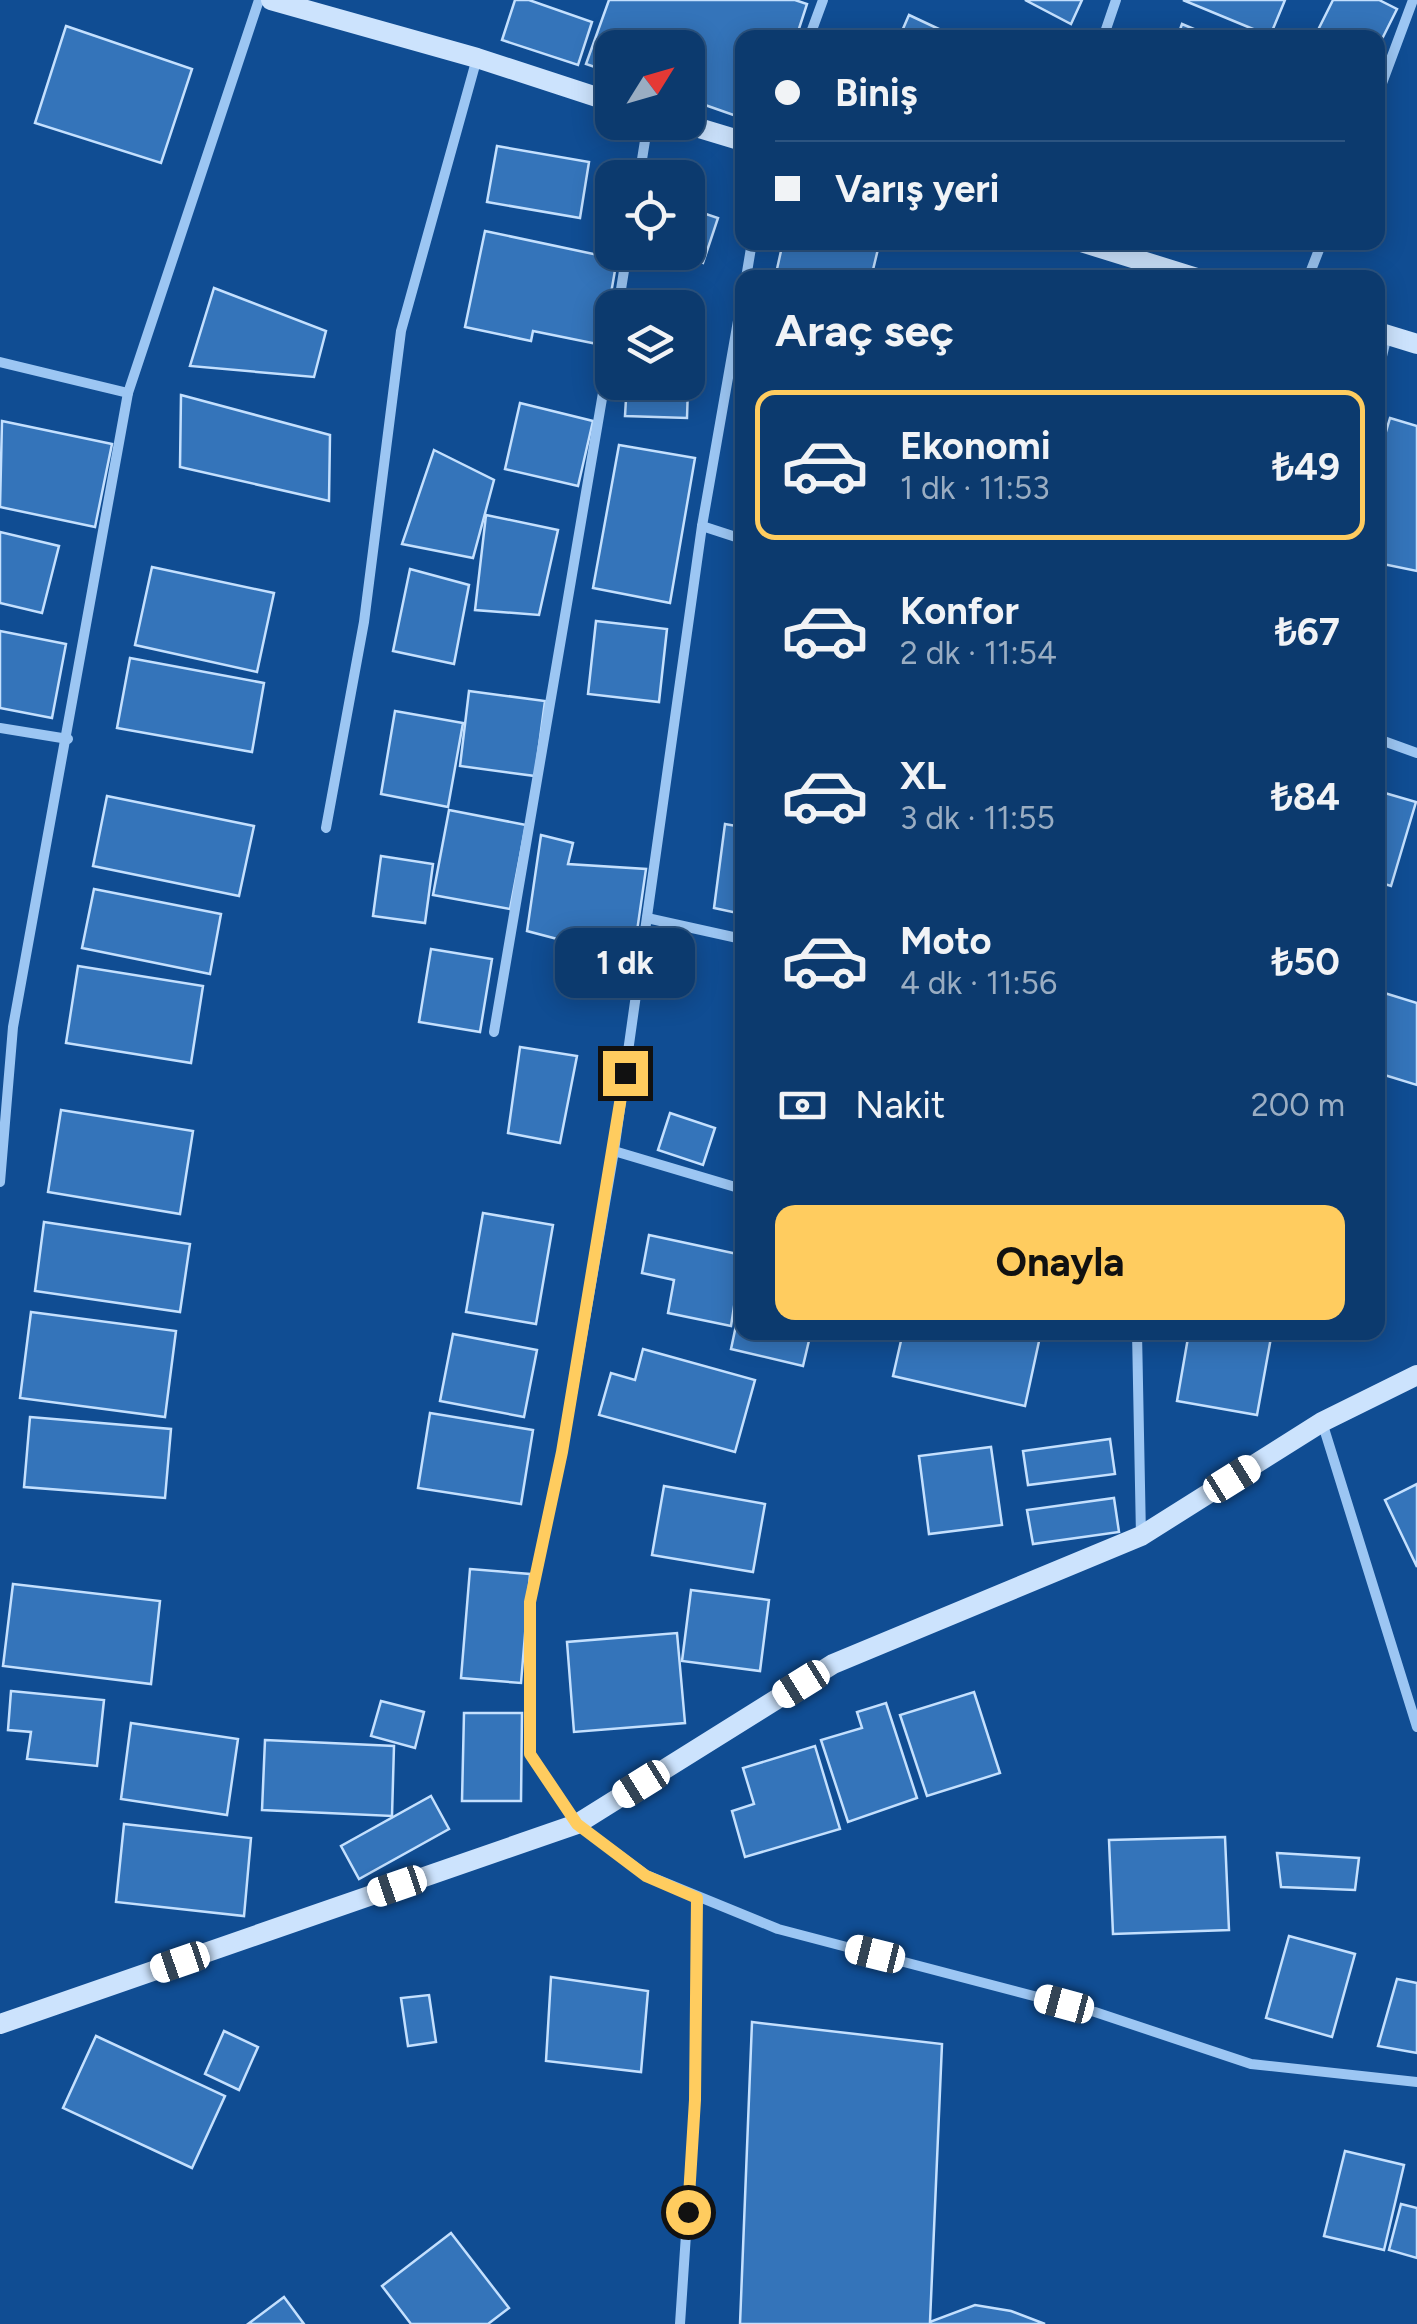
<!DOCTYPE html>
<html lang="tr">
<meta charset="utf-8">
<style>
body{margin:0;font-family:Figtree,sans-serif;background:#1a4576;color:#f1f3f6;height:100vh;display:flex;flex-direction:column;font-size:38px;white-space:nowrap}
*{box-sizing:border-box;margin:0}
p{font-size:32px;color:#9aadc2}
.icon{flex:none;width:55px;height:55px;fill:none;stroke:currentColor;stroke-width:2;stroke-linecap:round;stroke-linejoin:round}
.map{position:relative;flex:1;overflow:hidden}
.side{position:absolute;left:735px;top:270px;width:650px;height:1070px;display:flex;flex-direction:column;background:#0c3a6e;border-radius:20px;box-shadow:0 5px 25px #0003,0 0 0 2px #2c5481}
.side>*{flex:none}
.banner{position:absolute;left:735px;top:30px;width:650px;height:220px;border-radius:20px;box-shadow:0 5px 25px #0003,0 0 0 2px #2c5481;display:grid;align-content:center;height:220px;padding:0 40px;background:#0c3a6e}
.needle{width:65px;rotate:53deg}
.buttons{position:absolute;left:595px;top:30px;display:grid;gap:20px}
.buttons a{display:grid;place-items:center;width:110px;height:110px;border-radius:20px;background:#0c3a6e;box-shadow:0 5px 25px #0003,0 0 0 2px #2c5481;font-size:50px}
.end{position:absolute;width:45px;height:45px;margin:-22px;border:12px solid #ffcc5f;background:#111;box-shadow:0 0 0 5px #111}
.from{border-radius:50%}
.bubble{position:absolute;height:70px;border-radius:20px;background:#0c3a6e;box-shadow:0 5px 25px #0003,0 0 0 2px #2c5481;font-size:32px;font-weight:700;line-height:70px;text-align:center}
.car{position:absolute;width:30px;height:60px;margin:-30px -15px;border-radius:12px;box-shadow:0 0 8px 2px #0007;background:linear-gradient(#fff 24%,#345 0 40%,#fff 0 76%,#345 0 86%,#fff 0)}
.banner b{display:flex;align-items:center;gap:35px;height:95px;font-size:38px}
.banner b+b{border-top:2px solid #2c5481}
.banner i{width:25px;height:25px;background:#f1f3f6}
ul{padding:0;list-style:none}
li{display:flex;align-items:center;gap:30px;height:150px;margin:0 20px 15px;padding:0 20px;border:5px solid transparent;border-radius:20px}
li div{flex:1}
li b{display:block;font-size:38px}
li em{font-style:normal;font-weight:700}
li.current{border-color:#ffcc5f}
li>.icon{width:90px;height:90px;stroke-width:1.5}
h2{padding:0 40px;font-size:45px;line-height:120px}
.pay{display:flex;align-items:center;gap:25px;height:110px;padding:0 40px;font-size:38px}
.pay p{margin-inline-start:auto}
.primary-button{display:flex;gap:20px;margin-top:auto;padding:20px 40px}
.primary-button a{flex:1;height:115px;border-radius:20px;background:#ffcc5f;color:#111;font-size:40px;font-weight:700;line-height:115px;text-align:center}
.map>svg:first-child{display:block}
.building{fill:#3474ba;stroke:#c4e0fe;stroke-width:2.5}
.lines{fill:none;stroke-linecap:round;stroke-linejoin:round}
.street{stroke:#9cc6f3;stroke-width:10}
.secondary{stroke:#cce3fd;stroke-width:20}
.route{stroke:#ffcc5f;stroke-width:12}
</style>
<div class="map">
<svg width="1417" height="2324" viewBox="0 0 1417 2324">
<rect width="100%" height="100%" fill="#104d93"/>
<!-- building -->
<g class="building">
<polygon points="515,0 529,0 592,22 578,65 502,40"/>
<polygon points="609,0 795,0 807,4 796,38 742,38 742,118 688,99 688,48 612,48 612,73 586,64"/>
<polygon points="1025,0 1082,0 1071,24"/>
<polygon points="1183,0 1285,0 1270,36"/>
<polygon points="1333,0 1379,0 1397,9 1378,47 1378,38 1314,38"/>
<polygon points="909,15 958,38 899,38"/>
<polygon points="1182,24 1215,38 1177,38"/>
<polygon points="66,26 192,69 161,163 35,123"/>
<polygon points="497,146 589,162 580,218 487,202"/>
<polygon points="688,208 718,218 703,263 673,252 688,252"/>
<polygon points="485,231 617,259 602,345 533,331 531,341 465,327"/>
<polygon points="783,242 848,242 878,249 871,278 775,278"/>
<polygon points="214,288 326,331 314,377 190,366"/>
<polygon points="688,325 690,325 687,418 625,416 627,382 688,382"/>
<polygon points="181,395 330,435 329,501 180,467"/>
<polygon points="520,403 593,421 578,486 505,469"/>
<polygon points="1390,418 1417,426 1417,571 1378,563 1378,459"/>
<polygon points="2,421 112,444 95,527 0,507"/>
<polygon points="619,445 695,458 670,603 593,588"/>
<polygon points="434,450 494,480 473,558 402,544"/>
<polygon points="486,515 558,530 539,615 475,610"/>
<polygon points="0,532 59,546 42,613 0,603"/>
<polygon points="152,567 274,593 257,672 135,645"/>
<polygon points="410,569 469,585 454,664 393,651"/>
<polygon points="596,621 667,629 659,702 588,694"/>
<polygon points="0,631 66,644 52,718 0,708"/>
<polygon points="130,658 264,683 252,752 117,728"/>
<polygon points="469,691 545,701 535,776 460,766"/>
<polygon points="395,711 463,723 448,807 381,794"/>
<polygon points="1378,791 1416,802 1391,886 1378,882"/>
<polygon points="107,796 254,826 239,896 93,866"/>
<polygon points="449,810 526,825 510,909 433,895"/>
<polygon points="725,824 742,827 742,914 714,908"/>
<polygon points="541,835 573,843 568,864 646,869 633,959 527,931"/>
<polygon points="381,856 433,864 425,923 373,916"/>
<polygon points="94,889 221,914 210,974 82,948"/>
<polygon points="431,949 492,959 480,1032 419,1022"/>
<polygon points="78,966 203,986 191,1063 66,1043"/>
<polygon points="1378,991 1417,1003 1417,1085 1378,1073"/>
<polygon points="520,1047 577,1056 560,1143 508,1133"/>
<polygon points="61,1110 193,1131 180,1214 48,1192"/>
<polygon points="670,1113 715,1128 703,1165 658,1150"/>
<polygon points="483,1213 553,1225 536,1324 466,1312"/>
<polygon points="44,1222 190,1244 180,1312 35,1291"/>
<polygon points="649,1235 742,1255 731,1326 668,1313 674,1280 642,1273"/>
<polygon points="742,1297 742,1332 811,1332 803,1366 731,1349"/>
<polygon points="31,1312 176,1331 165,1417 20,1398"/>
<polygon points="903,1332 1041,1332 1025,1406 893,1376"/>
<polygon points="1189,1332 1272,1332 1257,1415 1177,1401"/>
<polygon points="453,1334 537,1350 524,1417 440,1401"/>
<polygon points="643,1349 755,1380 735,1452 599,1415 611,1373 635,1380"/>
<polygon points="430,1413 533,1430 521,1504 418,1488"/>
<polygon points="30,1417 171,1429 165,1498 24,1487"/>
<polygon points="1110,1439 1115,1474 1028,1485 1023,1451"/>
<polygon points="991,1447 1002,1525 929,1534 919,1456"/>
<polygon points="1417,1484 1417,1567 1385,1500"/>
<polygon points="664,1486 765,1504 753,1572 652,1555"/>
<polygon points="1114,1498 1119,1532 1033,1544 1027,1510"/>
<polygon points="470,1569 530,1574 521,1683 461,1678"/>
<polygon points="13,1584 160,1601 151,1684 3,1666"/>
<polygon points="691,1590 769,1600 760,1671 682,1661"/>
<polygon points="677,1633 685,1723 574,1732 567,1642"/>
<polygon points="11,1691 104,1700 97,1766 27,1759 31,1732 8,1730"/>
<polygon points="974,1692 1000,1773 927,1796 900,1715"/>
<polygon points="381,1701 424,1712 415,1748 371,1736"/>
<polygon points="886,1703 917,1798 848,1822 821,1740 862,1728 857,1712"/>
<polygon points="464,1713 522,1713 521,1801 462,1801"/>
<polygon points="131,1723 238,1739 227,1815 121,1799"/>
<polygon points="265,1740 394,1746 392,1816 262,1810"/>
<polygon points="815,1746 840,1829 745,1857 732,1811 754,1804 743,1768"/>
<polygon points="431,1796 449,1829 359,1879 341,1846"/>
<polygon points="124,1824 251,1838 244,1916 116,1902"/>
<polygon points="1225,1837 1229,1930 1113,1934 1109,1840"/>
<polygon points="1277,1853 1359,1858 1355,1890 1281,1887"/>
<polygon points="1289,1936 1355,1954 1332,2037 1266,2018"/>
<polygon points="551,1977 648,1991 641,2072 546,2061"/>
<polygon points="1397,1979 1417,1983 1417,2053 1378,2046"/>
<polygon points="429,1995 436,2042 408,2046 401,1998"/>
<polygon points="752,2022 942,2044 930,2322 975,2305 1011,2311 1045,2324 740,2324"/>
<polygon points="224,2031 258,2047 239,2090 205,2074"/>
<polygon points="96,2036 225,2096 192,2168 63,2108"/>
<polygon points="1345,2151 1404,2165 1384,2250 1324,2236"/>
<polygon points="1401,2204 1417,2208 1417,2258 1389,2250"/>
<polygon points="451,2233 509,2308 488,2324 411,2324 382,2286"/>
<polygon points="284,2297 304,2324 248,2324"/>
</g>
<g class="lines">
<!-- street -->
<g class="street">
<polyline points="809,38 823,0"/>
<polyline points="1103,38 1116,0"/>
<polyline points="1378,94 1413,0"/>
<polyline points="639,178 648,122"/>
<polyline points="746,278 752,242"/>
<polyline points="1308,278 1322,242"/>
<polyline points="742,298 702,526 614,1151 562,1452 530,1602 530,1754 577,1824 646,1875 778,1929 1095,2012 1251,2064 1417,2082"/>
<polyline points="618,308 627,252"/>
<polyline points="0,362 128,393"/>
<polyline points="1378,373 1387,335"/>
<polyline points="702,526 742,539"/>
<polyline points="0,728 68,739"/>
<polyline points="1378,739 1417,753"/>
<polyline points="326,828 364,622 401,331 477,58"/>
<polyline points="647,918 742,939"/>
<polyline points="494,1032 612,340"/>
<polyline points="614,1151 742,1189"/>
<polyline points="0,1182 13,1027 128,393 259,0"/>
<polyline points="1137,1332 1141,1536"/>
<polyline points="1322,1422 1417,1727"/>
<polyline points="680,2324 695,2100 697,1898"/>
</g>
<!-- secondary -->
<g class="secondary">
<polyline points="271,0 477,58 612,102"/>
<polyline points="679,122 742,141"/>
<polyline points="1081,242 1197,278"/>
<polyline points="1378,332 1417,344"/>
<polyline points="0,2024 577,1824 833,1664 1141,1536 1322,1422 1417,1375"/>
</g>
</g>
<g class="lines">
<!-- route -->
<polyline class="route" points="625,1073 562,1452 530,1602 530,1754 577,1824 646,1876 697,1898 695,2100 688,2212"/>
</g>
</svg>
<div class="buttons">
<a><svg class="needle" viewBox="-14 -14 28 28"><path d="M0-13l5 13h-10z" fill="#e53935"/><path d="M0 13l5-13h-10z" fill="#9aadc2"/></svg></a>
<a><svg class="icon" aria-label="locate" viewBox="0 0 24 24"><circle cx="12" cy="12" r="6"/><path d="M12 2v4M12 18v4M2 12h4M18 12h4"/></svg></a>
<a><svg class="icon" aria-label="layers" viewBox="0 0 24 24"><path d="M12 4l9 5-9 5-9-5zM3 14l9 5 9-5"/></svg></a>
</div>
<i class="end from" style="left:688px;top:2212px"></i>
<i class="end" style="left:625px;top:1073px"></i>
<div class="bubble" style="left:555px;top:928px;width:140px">1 dk</div>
<i class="car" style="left:1232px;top:1479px;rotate:58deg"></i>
<i class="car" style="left:801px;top:1684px;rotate:238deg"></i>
<i class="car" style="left:641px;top:1784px;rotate:238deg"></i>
<i class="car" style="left:397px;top:1886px;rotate:251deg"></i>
<i class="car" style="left:875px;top:1954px;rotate:284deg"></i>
<i class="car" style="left:180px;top:1962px;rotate:251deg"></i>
<i class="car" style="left:1064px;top:2004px;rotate:285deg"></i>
<div class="banner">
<b><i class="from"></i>Biniş</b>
<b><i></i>Varış yeri</b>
</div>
<section class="side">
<h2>Araç seç</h2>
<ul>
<li class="current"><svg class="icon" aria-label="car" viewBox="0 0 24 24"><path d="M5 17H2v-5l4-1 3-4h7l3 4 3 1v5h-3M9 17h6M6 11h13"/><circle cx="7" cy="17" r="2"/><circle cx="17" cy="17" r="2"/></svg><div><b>Ekonomi</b><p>1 dk · 11:53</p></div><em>₺49</em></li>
<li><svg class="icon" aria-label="car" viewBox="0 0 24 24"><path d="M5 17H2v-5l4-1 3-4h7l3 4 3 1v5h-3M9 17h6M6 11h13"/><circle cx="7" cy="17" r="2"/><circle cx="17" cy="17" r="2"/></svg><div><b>Konfor</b><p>2 dk · 11:54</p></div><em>₺67</em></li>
<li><svg class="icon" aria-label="car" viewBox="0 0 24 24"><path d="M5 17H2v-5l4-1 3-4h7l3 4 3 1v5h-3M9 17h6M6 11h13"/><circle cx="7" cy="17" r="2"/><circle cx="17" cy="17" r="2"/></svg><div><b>XL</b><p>3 dk · 11:55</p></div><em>₺84</em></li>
<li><svg class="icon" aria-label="car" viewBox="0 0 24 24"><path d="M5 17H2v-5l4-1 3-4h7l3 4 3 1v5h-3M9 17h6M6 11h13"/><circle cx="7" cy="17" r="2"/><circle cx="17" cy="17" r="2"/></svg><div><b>Moto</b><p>4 dk · 11:56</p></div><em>₺50</em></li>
</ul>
<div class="pay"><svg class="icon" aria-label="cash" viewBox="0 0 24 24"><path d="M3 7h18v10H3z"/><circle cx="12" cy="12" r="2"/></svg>Nakit<p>200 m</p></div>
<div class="primary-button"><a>Onayla</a></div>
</section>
</div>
